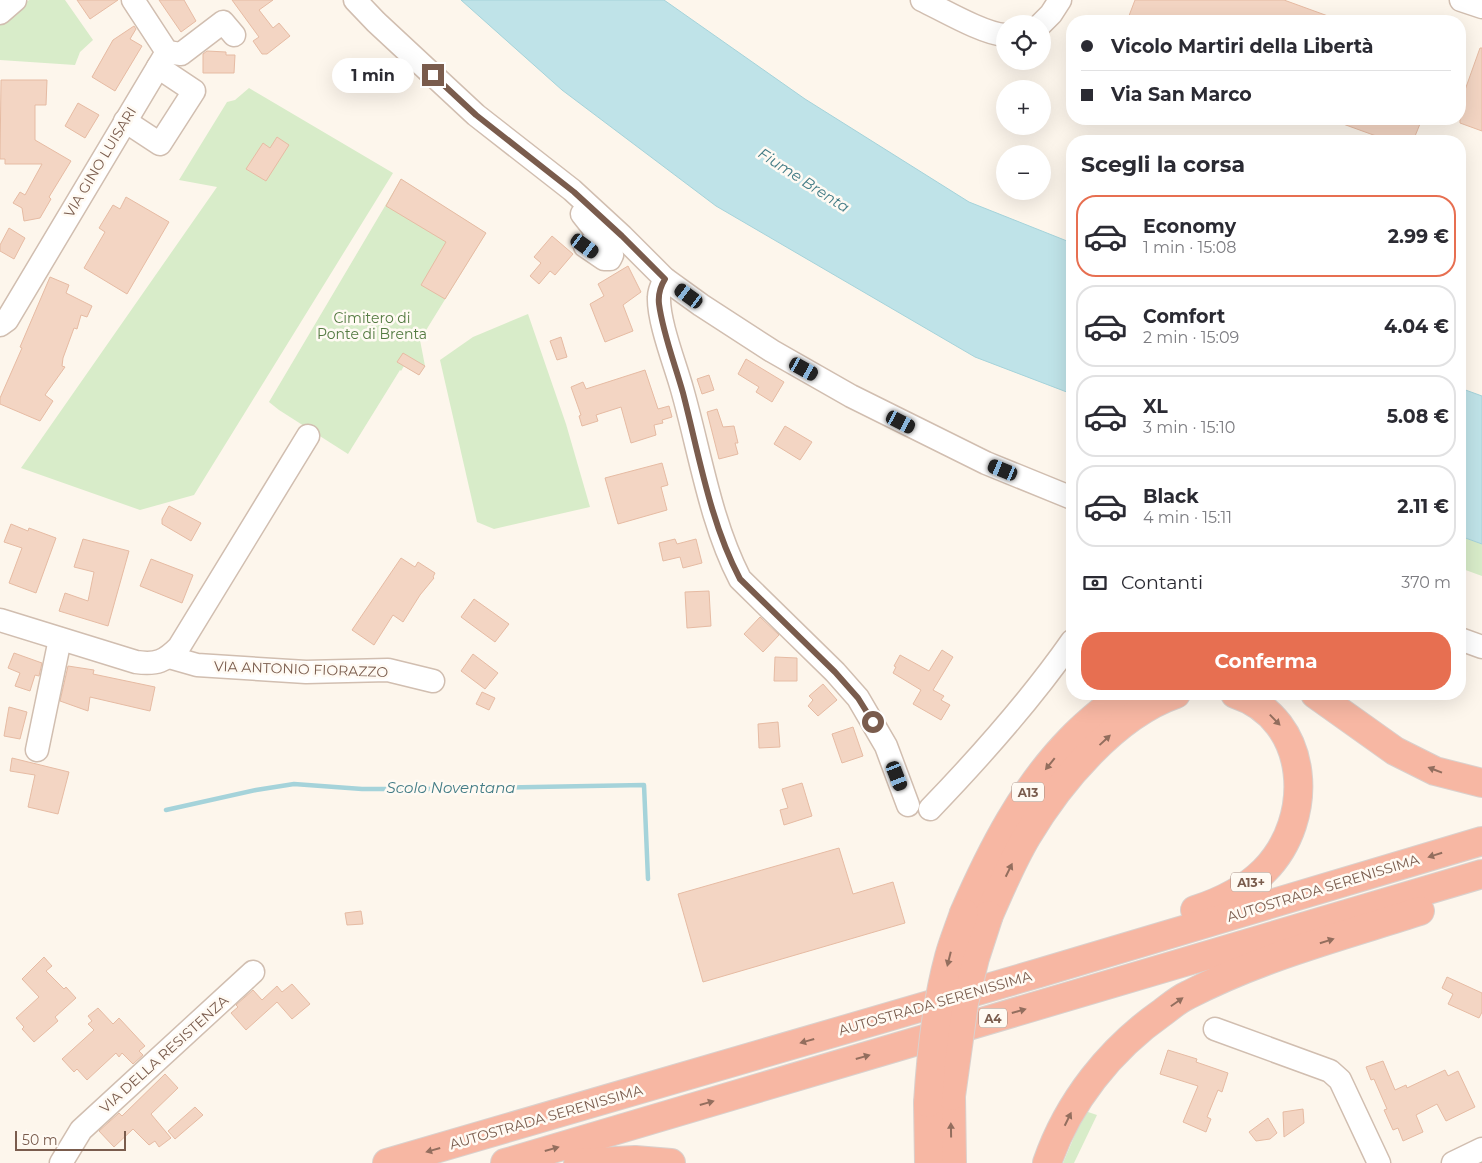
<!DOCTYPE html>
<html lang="it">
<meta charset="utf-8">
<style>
body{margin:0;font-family:Montserrat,sans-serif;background:#f7f7f7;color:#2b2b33;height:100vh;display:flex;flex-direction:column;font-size:19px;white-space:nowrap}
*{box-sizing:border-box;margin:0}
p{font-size:16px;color:#7c7c81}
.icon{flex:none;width:28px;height:28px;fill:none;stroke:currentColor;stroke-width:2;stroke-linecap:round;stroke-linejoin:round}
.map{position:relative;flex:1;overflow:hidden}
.sheet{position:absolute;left:1066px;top:135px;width:400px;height:565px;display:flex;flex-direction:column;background:#fff;border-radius:20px;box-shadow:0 5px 20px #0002}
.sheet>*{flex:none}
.top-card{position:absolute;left:1066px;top:15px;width:400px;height:110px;border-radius:20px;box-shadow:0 5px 20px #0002;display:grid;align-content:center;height:110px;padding:0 15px;background:#fff}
.buttons{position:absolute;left:996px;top:15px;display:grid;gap:10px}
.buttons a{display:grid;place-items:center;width:55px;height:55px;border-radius:50%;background:#fff;box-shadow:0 5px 20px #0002;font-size:25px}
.scale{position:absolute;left:15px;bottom:12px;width:111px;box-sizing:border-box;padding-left:5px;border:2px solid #7a5c4d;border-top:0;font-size:14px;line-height:18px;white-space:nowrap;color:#7a5c4d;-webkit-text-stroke:4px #fffaf3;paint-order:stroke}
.end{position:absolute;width:22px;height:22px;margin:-11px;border:6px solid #7a5c4d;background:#fff;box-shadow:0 0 0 2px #fff}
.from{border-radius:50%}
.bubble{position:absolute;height:35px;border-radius:18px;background:#fff;box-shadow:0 5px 20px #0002;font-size:16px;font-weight:700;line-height:35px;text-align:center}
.car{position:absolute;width:15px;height:30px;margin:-15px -8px;border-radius:6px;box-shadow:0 0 4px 1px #0007;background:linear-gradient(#222 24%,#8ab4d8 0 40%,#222 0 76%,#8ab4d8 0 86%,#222 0)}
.top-card b{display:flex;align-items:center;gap:18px;height:48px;font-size:19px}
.top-card b+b{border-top:1px solid #e1e1e2}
.top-card i{width:12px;height:12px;background:#2b2b33}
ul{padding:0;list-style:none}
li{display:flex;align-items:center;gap:15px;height:82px;margin:0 10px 8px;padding:0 5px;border:2px solid #e1e1e2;border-radius:20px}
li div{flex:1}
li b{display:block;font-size:19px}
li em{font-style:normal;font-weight:700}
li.on{border-color:#e76f51}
li>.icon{width:45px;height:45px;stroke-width:1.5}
h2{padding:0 15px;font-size:22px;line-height:60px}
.pay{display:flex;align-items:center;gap:12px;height:55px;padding:0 15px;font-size:19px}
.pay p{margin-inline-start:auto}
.action{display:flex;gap:10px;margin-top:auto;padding:10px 15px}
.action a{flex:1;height:58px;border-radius:20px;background:#e76f51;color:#fff;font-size:20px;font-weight:700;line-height:58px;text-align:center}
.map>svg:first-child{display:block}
.green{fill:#d8ecc9}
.water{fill:#bfe3e8;stroke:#a5d3da}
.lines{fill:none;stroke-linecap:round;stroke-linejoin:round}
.stream{stroke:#a5d3da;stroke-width:4.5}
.building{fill:#f3d5c3;stroke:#e6bba3}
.minor-casing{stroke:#d1beb0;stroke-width:25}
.highway-casing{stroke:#dad1cd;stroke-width:30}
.minor{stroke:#fff;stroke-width:22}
.highway{stroke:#f7b7a3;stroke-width:28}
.highway-bridge-casing{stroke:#dad1cd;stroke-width:30;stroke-linecap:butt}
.highway-bridge{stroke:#f7b7a3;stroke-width:28}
.oneway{fill:#936e5e}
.route{stroke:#7a5c4d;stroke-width:6}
.labels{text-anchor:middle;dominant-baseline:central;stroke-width:5;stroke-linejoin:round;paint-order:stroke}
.shield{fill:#fffaf3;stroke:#a28b7f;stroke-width:1}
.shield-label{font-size:12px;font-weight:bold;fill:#7a5c4d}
.street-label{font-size:14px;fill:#7a5c4d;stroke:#fffaf3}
.park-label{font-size:14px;fill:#537a41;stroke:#fffaf3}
.water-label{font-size:15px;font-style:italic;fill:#437c86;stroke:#fffaf3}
</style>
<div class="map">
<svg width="1482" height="1163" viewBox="0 0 1482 1163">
<rect width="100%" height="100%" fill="#fdf6ec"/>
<!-- green -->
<g class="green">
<polygon points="29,0 65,0 93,40 80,52 75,65 0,60 0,24"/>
<polygon points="249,88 393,173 194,495 140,510 21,468 217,187 179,180 227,102 235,100"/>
<polygon points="401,179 486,233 420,340 425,366 419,375 404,366 401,371 400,370 348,454 279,410 269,402"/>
<polygon points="528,314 566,424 590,507 494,529 477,522 440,360 473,337"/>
<polygon points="1460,536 1482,544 1482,576 1460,568"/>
<polygon points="1085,1111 1097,1115 1074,1163 1063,1163"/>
</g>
<!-- water -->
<g class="water">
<polygon points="461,0 664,0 805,99 969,202 1072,243 1072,394 975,357 716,206 562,90"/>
<polygon points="1460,388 1482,396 1482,544 1460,536"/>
</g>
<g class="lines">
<!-- stream -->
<polyline class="stream" points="166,810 256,790 294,784 362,789 423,789 644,785 648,879"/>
</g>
<!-- building -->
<g class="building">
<polygon points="77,0 118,0 90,19"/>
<polygon points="159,0 184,0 196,21 181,32"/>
<polygon points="232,0 273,0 259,10 273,28 279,23 290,36 267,54 262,54 253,41 259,37"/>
<polygon points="1135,0 1284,0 1339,20 1339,21 1127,21"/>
<polygon points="134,26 136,29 130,39 142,46 115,91 92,77 113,40"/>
<polygon points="1480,48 1482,48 1482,131 1460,123 1460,104"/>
<polygon points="207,51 226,52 226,55 235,55 234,73 203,73 203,54"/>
<polygon points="1,80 47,80 46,105 35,105 35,140 71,161 49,197 51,199 40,218 24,221 22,208 13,203 20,192 25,195 42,164 5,164 5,159 0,159"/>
<polygon points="78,103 99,115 85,138 65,126"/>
<polygon points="1332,119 1422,119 1413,141 1390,141 1332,120"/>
<polygon points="277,137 289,145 266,181 246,169 263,143 270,148"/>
<polygon points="401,179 486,233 445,299 421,285 446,242 386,206"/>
<polygon points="126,197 169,222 127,294 84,268 105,232 99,228 113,205 120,209"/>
<polygon points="9,228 25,238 14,259 0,251 0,245"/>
<polygon points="552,236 573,254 555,275 550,271 539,284 530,276 541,263 534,257"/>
<polygon points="628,266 641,292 623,305 633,331 605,342 590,304 604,296 598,284"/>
<polygon points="50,277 69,285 66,293 92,306 87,317 81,315 77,329 74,328 63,358 62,366 65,367 45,395 53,401 40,421 0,404 0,398 22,348 20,347"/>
<polygon points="561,337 567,357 557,360 550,341"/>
<polygon points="403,353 425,366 419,375 397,362"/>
<polygon points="746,359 784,382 772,402 756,392 759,387 738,374"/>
<polygon points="645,370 658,409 669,406 672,417 662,420 663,423 654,425 656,435 631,443 621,407 596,415 598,421 582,426 579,416 581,415 571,387 583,382 586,389"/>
<polygon points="709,375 714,390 702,394 697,379"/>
<polygon points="717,409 723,427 734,426 738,443 735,443 738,454 719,459 707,412"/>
<polygon points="785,426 812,442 800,460 774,444"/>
<polygon points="662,463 668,485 661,487 667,510 618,524 605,478"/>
<polygon points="169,506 201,523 191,541 162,524 162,519"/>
<polygon points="11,524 28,531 29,528 56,538 36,593 9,583 22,548 4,542"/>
<polygon points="83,539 129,551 108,626 59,611 65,593 88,601 94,572 74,567"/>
<polygon points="675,539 677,544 696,539 702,563 683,568 680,557 663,561 659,543"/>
<polygon points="401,558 415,567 418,562 435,573 433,577 434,578 420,595 403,622 393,615 374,645 352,630"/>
<polygon points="151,559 193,575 182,603 140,586"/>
<polygon points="709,591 711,626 687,628 685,592"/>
<polygon points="474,599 509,624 495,642 461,617"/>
<polygon points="760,617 779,635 763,652 744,634"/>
<polygon points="942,650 953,657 933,690 944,696 941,700 950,705 941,720 913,704 921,690 893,673 896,667 894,666 900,655 929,671"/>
<polygon points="14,653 42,663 39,676 35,675 30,691 15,686 20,673 8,668"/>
<polygon points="473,654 498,673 485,689 461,671"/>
<polygon points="775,657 797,658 797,681 774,681"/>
<polygon points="68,666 94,670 93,674 155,687 150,711 90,697 88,711 60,701"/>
<polygon points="823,684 837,700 818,716 808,706 813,700 809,696"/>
<polygon points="482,692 495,698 489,710 476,704"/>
<polygon points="9,707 27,712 20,739 4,736"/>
<polygon points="778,722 780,747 759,748 758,724"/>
<polygon points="853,727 863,756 842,763 832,734"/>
<polygon points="12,758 69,772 58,814 28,807 35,775 10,771"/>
<polygon points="802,783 812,816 784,825 780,810 788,808 782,789"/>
<polygon points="839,848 853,894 893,882 905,923 703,982 678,894"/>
<polygon points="361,911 363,924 347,925 345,913"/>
<polygon points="44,957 52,966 46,971 64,989 66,987 76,998 55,1017 58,1021 34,1042 22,1029 24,1027 16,1018 39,997 22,979"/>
<polygon points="1447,977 1482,993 1482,1012 1479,1018 1448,1004 1453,994 1442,988"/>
<polygon points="292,984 310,1004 292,1019 277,1002 246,1030 231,1013 238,1007 236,1005 253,990 262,1000 277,986 282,992"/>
<polygon points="98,1008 113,1024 119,1018 145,1046 139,1051 143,1055 133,1064 122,1053 119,1057 116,1053 87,1080 77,1069 74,1072 62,1059 94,1030 88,1024 92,1021 88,1016"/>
<polygon points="1168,1050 1197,1059 1196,1062 1228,1073 1222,1092 1218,1090 1207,1117 1211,1119 1206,1132 1183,1122 1198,1086 1160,1074"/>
<polygon points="1383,1061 1395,1090 1406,1085 1407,1088 1445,1070 1448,1076 1458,1071 1475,1107 1446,1121 1437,1104 1416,1115 1423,1132 1403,1141 1398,1128 1393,1130 1384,1110 1387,1109 1374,1079 1371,1080 1366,1067"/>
<polygon points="165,1074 178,1088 151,1114 171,1138 159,1147 155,1141 149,1145 133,1129 114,1147 99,1131 119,1113 122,1116"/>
<polygon points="195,1107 203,1115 175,1139 168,1131"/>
<polygon points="1303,1109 1304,1123 1284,1137 1283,1112"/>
<polygon points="1268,1118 1277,1133 1270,1139 1256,1141 1249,1132"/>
</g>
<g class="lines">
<defs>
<g id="minor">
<polyline points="355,0 376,22 476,115 572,190 622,236 665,279 701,305 772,351 851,396 986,463 1072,498"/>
<path d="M922 0C943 10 984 34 1005 35"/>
<polyline points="1461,0 1482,7"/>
<polyline points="0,13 15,0"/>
<polyline points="1041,24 1051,14 1060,0"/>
<polyline points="167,52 181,54 223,22 234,35"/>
<polyline points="125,121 160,144 194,91 158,67"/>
<polyline points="582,214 597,233 612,255 610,259 604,259 585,246"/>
<path d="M665 279C662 285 659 290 659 297 658 321 675 364 682 389 700 452 710 521 740 579L835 672 858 698 886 746 908 805"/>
<polyline points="0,325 7,320 167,52 133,0"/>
<path d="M0 620 136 662C157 665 165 661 179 647L308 436"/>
<polyline points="1460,639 1482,647"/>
<polyline points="169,657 197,665 306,672 388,670 433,681"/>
<polyline points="37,750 60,639"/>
<path d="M930 809C981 756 1030 701 1072 641"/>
<polyline points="1215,1029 1330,1071 1340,1080 1379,1163"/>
<polyline points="61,1163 81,1130 253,972"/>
<polyline points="1453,1163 1482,1149"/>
</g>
<g id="highway">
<polyline points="1315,694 1395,751 1435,771 1482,783"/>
<path d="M1195 910C1220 902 1245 890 1264 871 1316 819 1311 719 1235 694"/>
<path d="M964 913C991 851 1023 788 1071 739 1087 722 1105 708 1123 694"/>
<path d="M989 915C1001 888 1012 861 1027 836 1059 782 1115 715 1176 694"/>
<polyline points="951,1096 952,1163"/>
<polyline points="928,1103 929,1163"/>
<polyline points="387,1163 1039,973 1482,841"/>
<polyline points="505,1163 1482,874"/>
<polyline points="578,1163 635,1160 671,1163"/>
<path d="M1047 1163C1068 1102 1110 1049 1163 1012 1171 1006 1179 999 1188 995 1261 957 1342 936 1420 911"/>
</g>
</defs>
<!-- minor casing -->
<use href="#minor" class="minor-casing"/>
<!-- highway casing -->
<use href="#highway" class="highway-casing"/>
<!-- minor -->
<use href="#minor" class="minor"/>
<!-- highway -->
<use href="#highway" class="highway"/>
<defs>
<g id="highway-bridge">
<polyline points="951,1096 964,1003 975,958 989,915"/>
<path d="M928 1103C931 1054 936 1005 949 957 953 942 959 928 964 913"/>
</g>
</defs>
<!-- highway-bridge casing -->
<use href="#highway-bridge" class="highway-bridge-casing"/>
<!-- highway-bridge -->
<use href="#highway-bridge" class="highway-bridge"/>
</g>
<!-- one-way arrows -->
<defs><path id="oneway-solid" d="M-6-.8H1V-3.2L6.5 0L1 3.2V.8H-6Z" transform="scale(1.25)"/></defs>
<g class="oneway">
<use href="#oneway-solid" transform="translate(1275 720) rotate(46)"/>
<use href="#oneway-solid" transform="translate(1105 740) rotate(-43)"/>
<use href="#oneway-solid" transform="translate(1050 764) rotate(129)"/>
<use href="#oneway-solid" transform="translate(1435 770) rotate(-159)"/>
<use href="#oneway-solid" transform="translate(1435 855) rotate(163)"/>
<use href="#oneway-solid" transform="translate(1009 870) rotate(-64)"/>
<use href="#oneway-solid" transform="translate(1327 941) rotate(-18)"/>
<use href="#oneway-solid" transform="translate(949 959) rotate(104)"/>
<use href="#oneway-solid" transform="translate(1177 1002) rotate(-35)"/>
<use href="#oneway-solid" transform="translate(1019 1011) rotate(-16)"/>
<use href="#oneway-solid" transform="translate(807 1041) rotate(164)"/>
<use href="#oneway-solid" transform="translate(863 1057) rotate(-16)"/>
<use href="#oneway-solid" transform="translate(707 1103) rotate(-16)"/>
<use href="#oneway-solid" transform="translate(1068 1119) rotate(-64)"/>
<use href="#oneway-solid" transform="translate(951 1130) rotate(-91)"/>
<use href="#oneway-solid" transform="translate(552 1149) rotate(-16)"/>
<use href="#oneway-solid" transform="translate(433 1150) rotate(164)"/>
</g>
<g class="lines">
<!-- route -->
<path class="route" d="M433 75 476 115 574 192 622 236 665 279C660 287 658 295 659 304 663 334 675 364 683 393 699 455 710 522 740 579L835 672 858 698 873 722"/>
</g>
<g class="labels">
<!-- shield labels -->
<g class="shield">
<rect x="1012" y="782.5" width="32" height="19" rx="4"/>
<rect x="1231" y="872.5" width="40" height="19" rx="4"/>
<rect x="979" y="1008.5" width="28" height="19" rx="4"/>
</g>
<g class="shield-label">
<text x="1028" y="792">A13</text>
<text x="1251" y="882">A13+</text>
<text x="993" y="1018">A4</text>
</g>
<!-- street labels -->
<g class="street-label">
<text transform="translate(100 162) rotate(-59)">VIA GINO LUISARI</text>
<text transform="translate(301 669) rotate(2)">VIA ANTONIO FIORAZZO</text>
<text transform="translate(1323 888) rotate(-17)">AUTOSTRADA SERENISSIMA</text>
<text transform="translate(935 1003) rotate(-16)">AUTOSTRADA SERENISSIMA</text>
<text transform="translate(164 1054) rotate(-42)">VIA DELLA RESISTENZA</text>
<text transform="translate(546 1117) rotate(-16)">AUTOSTRADA SERENISSIMA</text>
</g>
<!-- park labels -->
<g class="park-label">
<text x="372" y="318">Cimitero di<tspan x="372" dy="16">Ponte di Brenta</tspan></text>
</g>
<!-- water labels -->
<g class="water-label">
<text transform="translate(804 180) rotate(33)">Fiume Brenta</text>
<text x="451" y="787">Scolo Noventana</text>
</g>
</g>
</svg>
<div class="buttons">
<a><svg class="icon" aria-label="locate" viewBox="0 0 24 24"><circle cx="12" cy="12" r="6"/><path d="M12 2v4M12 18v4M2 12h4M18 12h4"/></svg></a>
<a>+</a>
<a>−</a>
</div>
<div class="scale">50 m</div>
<i class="end from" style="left:873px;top:722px"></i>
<i class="end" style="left:433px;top:75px"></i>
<div class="bubble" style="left:332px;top:58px;width:82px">1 min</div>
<i class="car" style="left:585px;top:246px;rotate:126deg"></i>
<i class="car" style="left:689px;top:296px;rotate:306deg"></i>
<i class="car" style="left:804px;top:369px;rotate:119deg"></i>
<i class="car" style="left:901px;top:422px;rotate:117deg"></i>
<i class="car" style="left:1003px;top:470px;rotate:292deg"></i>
<i class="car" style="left:897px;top:776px;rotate:159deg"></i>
<div class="top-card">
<b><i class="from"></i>Vicolo Martiri della Libertà</b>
<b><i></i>Via San Marco</b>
</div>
<section class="sheet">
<h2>Scegli la corsa</h2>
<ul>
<li class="on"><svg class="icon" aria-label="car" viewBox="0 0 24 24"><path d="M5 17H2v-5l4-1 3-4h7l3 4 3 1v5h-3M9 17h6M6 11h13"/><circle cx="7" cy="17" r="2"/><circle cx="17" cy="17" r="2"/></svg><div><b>Economy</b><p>1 min · 15:08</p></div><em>2.99 €</em></li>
<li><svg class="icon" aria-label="car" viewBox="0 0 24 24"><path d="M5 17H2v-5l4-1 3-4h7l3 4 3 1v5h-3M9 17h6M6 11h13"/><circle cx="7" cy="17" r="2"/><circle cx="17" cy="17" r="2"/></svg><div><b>Comfort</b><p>2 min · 15:09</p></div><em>4.04 €</em></li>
<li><svg class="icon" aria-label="car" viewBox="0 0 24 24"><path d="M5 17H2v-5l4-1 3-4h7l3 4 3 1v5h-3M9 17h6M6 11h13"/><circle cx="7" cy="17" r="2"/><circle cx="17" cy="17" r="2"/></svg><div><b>XL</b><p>3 min · 15:10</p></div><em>5.08 €</em></li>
<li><svg class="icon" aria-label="car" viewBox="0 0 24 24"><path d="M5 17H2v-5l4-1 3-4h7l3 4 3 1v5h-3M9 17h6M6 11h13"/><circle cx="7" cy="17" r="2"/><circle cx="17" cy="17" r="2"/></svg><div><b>Black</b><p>4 min · 15:11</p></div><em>2.11 €</em></li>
</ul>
<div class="pay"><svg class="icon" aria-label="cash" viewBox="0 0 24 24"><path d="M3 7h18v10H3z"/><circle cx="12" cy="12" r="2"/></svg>Contanti<p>370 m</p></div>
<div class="action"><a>Conferma</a></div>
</section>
</div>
